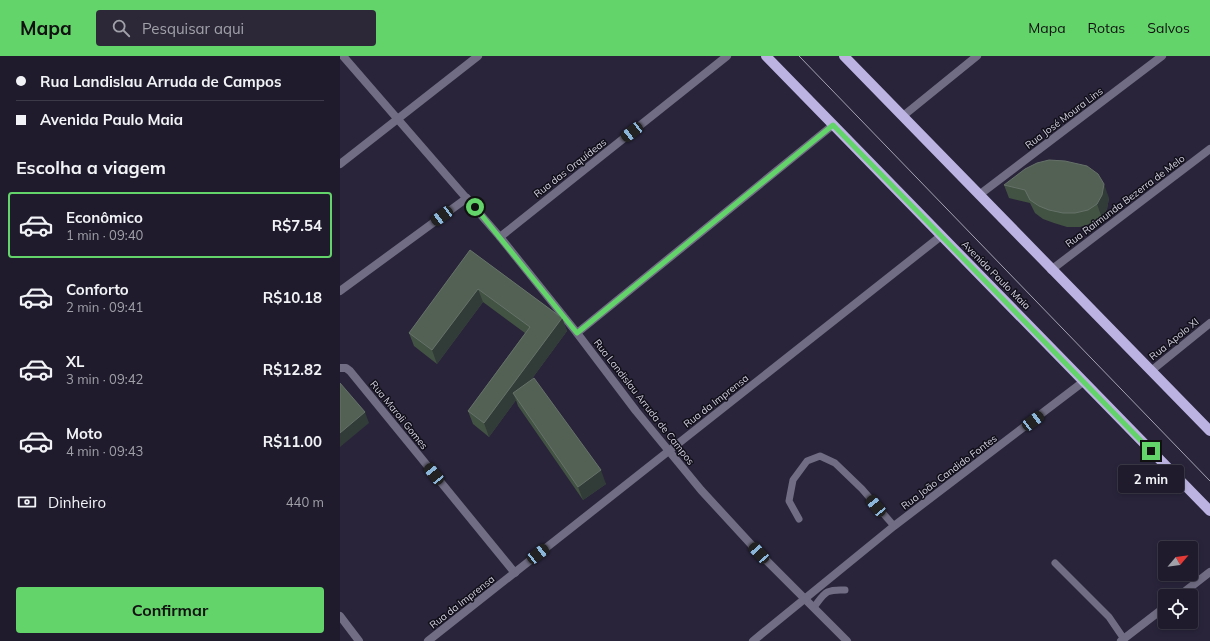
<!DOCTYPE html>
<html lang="pt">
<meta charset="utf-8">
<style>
body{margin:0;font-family:Mulish,sans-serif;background:#2c2838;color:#f1f3f6;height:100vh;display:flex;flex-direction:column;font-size:15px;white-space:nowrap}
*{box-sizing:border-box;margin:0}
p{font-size:13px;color:#a1a1a9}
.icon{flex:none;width:22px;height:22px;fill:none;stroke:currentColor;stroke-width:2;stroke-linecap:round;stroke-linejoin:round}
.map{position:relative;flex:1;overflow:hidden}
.drawer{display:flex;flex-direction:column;background:#1f1b2c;width:340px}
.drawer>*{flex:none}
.top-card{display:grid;align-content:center;height:88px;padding:0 16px;background:#1f1b2c}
.needle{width:26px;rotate:61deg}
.tools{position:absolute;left:818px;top:485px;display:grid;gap:8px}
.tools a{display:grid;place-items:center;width:40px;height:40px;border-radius:4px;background:#1f1b2c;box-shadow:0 2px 6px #0003,0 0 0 1px #3c3948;font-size:20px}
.end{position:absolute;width:18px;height:18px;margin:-9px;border:5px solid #62d469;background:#111;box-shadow:0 0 0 2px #111}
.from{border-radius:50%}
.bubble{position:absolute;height:28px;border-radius:4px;background:#1f1b2c;box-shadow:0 2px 6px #0003,0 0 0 1px #3c3948;font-size:13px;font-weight:700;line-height:28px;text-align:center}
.car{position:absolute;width:12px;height:24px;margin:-12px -6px;border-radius:5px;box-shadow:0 0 3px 1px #0007;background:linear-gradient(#222 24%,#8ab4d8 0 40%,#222 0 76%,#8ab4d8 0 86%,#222 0)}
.top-card b{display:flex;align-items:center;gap:14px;height:38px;font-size:15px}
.top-card b+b{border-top:1px solid #3c3948}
.top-card i{width:10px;height:10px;background:#f1f3f6}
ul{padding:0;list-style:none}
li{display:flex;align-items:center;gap:12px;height:66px;margin:0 8px 6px;padding:0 8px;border:2px solid transparent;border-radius:4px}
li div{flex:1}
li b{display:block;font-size:15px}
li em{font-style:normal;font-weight:700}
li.on{border-color:#62d469}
li>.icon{width:36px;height:36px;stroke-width:1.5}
h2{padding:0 16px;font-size:18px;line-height:48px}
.pay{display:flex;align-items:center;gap:10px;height:44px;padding:0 16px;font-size:15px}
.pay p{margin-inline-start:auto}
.button{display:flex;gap:8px;margin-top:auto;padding:8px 16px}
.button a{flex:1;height:46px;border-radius:4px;background:#62d469;color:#111;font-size:16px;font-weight:700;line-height:46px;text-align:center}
header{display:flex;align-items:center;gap:24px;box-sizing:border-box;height:56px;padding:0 20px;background:#62d469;color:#111}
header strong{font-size:19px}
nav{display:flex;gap:22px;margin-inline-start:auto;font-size:14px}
.search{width:280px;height:36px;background:#2c2838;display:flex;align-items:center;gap:10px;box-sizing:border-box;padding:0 14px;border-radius:4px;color:#a1a1a9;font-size:15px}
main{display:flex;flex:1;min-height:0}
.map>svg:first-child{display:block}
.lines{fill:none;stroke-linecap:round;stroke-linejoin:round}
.service{stroke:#716d84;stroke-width:7}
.minor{stroke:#716d84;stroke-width:8}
.primary{stroke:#bcb3e2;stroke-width:10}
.tram{stroke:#a5a2b3;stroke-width:1}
.wall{fill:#425343}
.shaded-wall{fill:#313b38}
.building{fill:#526154;stroke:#667269}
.route{stroke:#62d469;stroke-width:5}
.labels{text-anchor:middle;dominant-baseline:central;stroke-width:3;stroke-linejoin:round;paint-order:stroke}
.street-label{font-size:10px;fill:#d3d0df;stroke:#110f19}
</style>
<header>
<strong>Mapa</strong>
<div class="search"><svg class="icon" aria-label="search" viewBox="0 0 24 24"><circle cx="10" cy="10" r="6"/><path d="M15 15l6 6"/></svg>Pesquisar aqui</div>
<nav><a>Mapa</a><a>Rotas</a><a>Salvos</a></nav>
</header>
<main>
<section class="drawer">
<div class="top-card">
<b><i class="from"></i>Rua Landislau Arruda de Campos</b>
<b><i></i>Avenida Paulo Maia</b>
</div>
<h2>Escolha a viagem</h2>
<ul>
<li class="on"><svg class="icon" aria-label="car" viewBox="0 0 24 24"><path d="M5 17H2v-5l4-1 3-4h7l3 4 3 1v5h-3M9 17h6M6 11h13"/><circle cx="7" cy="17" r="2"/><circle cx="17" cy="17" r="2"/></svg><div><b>Econômico</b><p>1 min · 09:40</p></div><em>R$7.54</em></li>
<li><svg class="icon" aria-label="car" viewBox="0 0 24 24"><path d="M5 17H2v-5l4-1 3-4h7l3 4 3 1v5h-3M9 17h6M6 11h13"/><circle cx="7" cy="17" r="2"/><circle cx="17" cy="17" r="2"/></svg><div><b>Conforto</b><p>2 min · 09:41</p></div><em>R$10.18</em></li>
<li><svg class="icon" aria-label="car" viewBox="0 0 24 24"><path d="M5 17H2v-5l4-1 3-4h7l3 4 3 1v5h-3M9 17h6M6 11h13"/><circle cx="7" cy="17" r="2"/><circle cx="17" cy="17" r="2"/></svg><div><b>XL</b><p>3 min · 09:42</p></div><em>R$12.82</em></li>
<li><svg class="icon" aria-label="car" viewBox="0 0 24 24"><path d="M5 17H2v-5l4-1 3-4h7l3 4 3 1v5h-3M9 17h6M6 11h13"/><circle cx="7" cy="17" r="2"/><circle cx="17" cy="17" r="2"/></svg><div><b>Moto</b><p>4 min · 09:43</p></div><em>R$11.00</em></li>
</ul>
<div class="pay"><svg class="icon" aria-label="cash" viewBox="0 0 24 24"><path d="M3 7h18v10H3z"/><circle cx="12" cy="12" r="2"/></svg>Dinheiro<p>440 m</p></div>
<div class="button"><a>Confirmar</a></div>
</section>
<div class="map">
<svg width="870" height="585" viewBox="0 0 870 585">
<rect width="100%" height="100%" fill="#29243a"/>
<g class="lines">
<!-- service -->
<g class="service">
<polyline points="459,463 449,445 453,424 467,405 480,400 495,407 522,433 554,470"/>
<polyline points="715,507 769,561 784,583"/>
<path d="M474 551C485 537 485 533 505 534"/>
</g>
<!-- minor -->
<g class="minor">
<polyline points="3,0 160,181 237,277 296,355 361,434 419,497 507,585"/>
<polyline points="563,60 637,0"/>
<polyline points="0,108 138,0"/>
<polyline points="639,139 822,0"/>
<polyline points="160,181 387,0"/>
<polyline points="711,214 870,93"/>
<polyline points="0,235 127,142"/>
<polyline points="237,277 493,69"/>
<polyline points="0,312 6,312 10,315 175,517"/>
<polyline points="811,315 870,267"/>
<polyline points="839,540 870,516"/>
<polyline points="0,560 19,585"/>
<polyline points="88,585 601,180"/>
<polyline points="413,585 554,470 743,326"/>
<polyline points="781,585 825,551"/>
</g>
<!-- primary -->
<g class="primary">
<polyline points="426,0 870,455"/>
<polyline points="504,0 870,375"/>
</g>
<!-- tram -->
<polyline class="tram" points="459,0 870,425"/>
</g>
<!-- wall -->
<g class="wall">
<polygon points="664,129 769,142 767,153 762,162 753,167 740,171 727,171 714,167 703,163 695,157 690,147 669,142"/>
<polygon points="130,194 222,262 227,275 191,324 266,428 243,444 178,350 176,344 149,381 133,368 128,355 185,277 143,246 97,308 74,290 69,277"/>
</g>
<!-- shaded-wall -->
<g class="shaded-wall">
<polygon points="764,128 769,142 767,153 762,162 757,148"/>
<polygon points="138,233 143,246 97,308 92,294"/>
<polygon points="222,262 227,275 177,343 173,337 176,344 149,381 144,367"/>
<polygon points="25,356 29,367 0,391 0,377"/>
<polygon points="261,414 266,428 243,444 238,431"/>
</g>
<!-- building -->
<g class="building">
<polygon points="709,104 725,105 747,110 758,118 764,128 762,139 757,148 748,154 735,157 723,157 709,154 699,150 690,144 685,134 664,129 685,113 697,107"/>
<polygon points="130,194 222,262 144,367 128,355 190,271 138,233 92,294 69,277"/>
<polygon points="194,322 261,414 238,431 173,337"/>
<polygon points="0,327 25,356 0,377"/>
</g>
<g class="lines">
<!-- route -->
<polyline class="route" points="135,151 237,277 493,69 811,395"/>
</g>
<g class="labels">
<!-- street labels -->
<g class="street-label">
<text transform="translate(724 62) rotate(-37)">Rua José Moura Lins</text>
<text transform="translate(230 112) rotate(-38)">Rua das Orquídeas</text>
<text transform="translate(785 145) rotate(-37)">Rua Raimunda Bezerra de Melo</text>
<text transform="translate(656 219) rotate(45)">Avenida Paulo Maia</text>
<text transform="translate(834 283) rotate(-39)">Rua Apolo XI</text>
<text transform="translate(376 345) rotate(-38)">Rua da Imprensa</text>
<text transform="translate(304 346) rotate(52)">Rua Landislau Arruda de Campos</text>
<text transform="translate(59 359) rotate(51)">Rua Maroli Gomes</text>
<text transform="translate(609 416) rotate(-37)">Rua João Candido Fontes</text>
<text transform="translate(122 546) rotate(-38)">Rua da Imprensa</text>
</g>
</g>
</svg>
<div class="tools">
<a><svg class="needle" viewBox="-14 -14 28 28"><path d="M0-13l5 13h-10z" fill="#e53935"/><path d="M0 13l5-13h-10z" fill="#a1a1a9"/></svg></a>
<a><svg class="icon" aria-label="locate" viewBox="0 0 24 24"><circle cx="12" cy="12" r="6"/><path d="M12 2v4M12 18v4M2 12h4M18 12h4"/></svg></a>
</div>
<i class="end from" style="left:135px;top:151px"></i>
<i class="end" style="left:811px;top:395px"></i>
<div class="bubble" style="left:778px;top:409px;width:66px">2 min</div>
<i class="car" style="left:292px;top:76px;rotate:232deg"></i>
<i class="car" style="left:102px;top:160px;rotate:233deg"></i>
<i class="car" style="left:693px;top:365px;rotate:53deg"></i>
<i class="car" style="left:94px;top:418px;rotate:321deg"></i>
<i class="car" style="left:536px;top:450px;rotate:321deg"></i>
<i class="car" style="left:419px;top:497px;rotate:318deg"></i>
<i class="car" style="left:198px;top:498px;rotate:52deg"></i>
</div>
</main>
